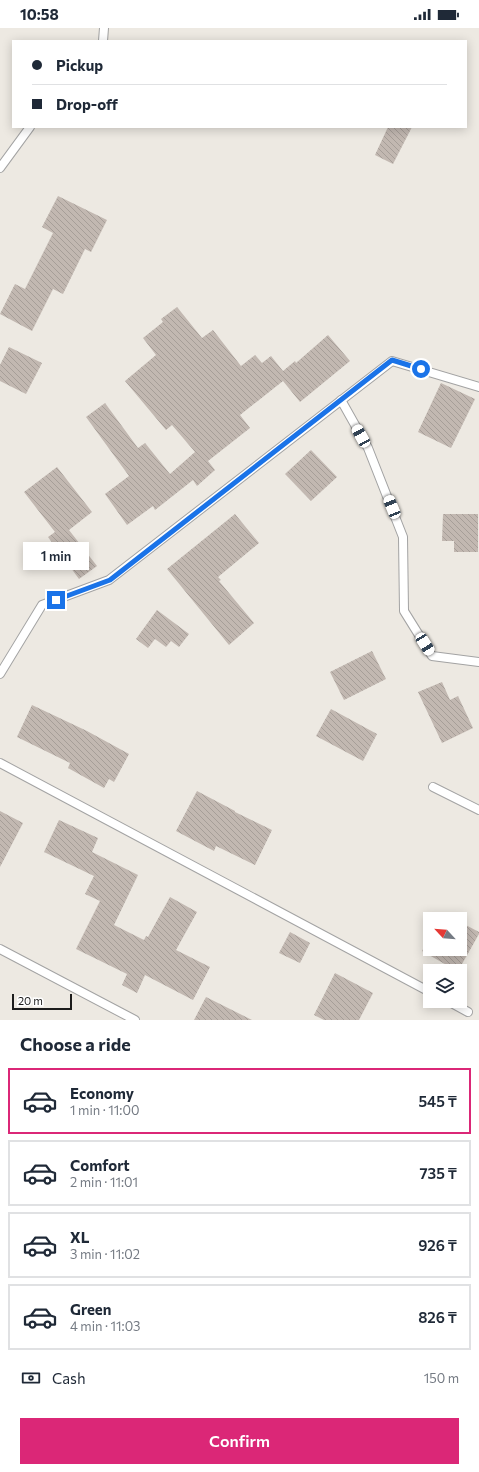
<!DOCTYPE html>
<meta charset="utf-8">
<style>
body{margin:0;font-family:Commissioner,sans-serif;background:#f2f2f3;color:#1f2937;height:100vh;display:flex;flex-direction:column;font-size:15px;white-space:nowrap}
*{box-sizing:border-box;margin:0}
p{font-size:13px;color:#747a83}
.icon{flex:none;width:22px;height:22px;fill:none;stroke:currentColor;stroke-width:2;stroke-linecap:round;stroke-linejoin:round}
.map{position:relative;height:992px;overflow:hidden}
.panel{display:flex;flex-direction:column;background:#fff;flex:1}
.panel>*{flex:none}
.banner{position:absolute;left:12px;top:12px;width:455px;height:88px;border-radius:0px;box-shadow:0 2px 10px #0003;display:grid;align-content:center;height:88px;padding:0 20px;background:#fff}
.needle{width:26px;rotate:296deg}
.fabs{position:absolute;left:423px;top:884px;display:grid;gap:8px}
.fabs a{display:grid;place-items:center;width:44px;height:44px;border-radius:0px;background:#fff;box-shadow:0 2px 10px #0003;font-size:20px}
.scale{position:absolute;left:12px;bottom:10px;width:60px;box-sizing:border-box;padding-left:4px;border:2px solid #1c1c1c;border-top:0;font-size:11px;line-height:14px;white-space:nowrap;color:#1c1c1c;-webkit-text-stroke:3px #fff;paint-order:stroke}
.end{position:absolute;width:18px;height:18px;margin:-9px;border:5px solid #1a73e8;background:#fff;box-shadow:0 0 0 2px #fff}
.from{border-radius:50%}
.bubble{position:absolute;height:28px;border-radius:0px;background:#fff;box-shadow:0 2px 10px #0003;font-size:13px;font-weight:600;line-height:28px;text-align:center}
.car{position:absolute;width:12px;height:24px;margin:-12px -6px;border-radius:5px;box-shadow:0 0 3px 1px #0007;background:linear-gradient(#fff 24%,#345 0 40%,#fff 0 76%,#345 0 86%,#fff 0)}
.banner b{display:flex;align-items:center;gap:14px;height:38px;font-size:15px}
.banner b+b{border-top:1px solid #e0e1e3}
.banner i{width:10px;height:10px;background:#1f2937}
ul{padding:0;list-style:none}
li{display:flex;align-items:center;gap:12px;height:66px;margin:0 8px 6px;padding:0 12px;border:2px solid #e0e1e3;border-radius:0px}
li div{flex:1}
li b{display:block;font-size:15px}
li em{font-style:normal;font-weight:600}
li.on{border-color:#db2777}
li>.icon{width:36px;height:36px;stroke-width:1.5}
h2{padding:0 20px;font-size:18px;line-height:48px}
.pay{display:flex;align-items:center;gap:10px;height:44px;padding:0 20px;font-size:15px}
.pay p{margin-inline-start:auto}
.cta{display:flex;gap:8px;margin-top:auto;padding:8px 20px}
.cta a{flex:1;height:46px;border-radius:0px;background:#db2777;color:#fff;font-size:16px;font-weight:600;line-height:46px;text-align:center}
.status{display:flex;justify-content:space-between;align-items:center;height:28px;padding:0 20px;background:#fff;direction:ltr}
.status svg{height:11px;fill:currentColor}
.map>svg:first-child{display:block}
.building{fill:url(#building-back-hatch)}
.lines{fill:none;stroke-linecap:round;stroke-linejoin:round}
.service-casing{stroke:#a3a3a3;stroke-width:10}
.service{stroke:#fff;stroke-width:8}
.route{stroke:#1a73e8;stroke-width:5}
</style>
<div class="status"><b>10:58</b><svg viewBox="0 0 49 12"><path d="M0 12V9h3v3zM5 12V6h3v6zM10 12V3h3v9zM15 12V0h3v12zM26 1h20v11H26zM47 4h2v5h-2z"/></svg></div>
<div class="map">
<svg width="479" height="992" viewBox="0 0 479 992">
<defs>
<pattern id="building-back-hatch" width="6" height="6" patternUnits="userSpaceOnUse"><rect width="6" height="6" fill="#c2b8b1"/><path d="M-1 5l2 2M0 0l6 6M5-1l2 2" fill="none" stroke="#a69e98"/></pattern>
</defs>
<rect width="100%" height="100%" fill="#ede9e2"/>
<!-- building -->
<g class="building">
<polygon points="388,99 412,99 393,136 375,127"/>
<polygon points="58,168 107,192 91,224 85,221 63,266 53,261 32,303 0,286 15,256 25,261 53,205 42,199"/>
<polygon points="177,279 202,310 213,302 241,338 255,327 262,335 271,328 283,343 295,333 296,335 328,307 350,333 300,374 283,353 240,387 250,400 208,433 215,442 197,458 193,452 155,482 153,478 127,497 105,466 129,448 86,389 105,375 138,420 145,415 170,446 195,424 172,397 166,402 125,353 156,327 143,310 163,294 161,291"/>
<polygon points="9,319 42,335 26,366 0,353 0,337"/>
<polygon points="441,355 475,371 451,420 418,404"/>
<polygon points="311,422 337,449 311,473 285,446"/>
<polygon points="57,439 92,484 69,502 97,538 79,551 48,509 55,504 24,464"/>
<polygon points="235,486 259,515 218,549 221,552 219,553 254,595 229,617 167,541"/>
<polygon points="443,486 478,486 478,524 454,524 454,513 442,513"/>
<polygon points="157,582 189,606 179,619 171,613 166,619 155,611 148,620 136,611"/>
<polygon points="372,623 386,651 344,672 330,644"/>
<polygon points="442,654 450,672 458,668 473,700 442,715 418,664"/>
<polygon points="32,677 87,703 129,726 114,754 109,751 104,760 68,740 70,735 17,709"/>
<polygon points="331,681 377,706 363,733 316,708"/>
<polygon points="197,763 235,783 235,784 272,802 255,837 216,818 214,823 176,803"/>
<polygon points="0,783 23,795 0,839"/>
<polygon points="59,792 98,810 92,824 138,847 114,897 144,912 146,908 148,909 170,869 197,884 176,922 210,939 193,972 145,947 137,965 122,957 127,946 76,921 100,873 85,866 94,848 44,824"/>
<polygon points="460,894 479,904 479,906 458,943 457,943 422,923 430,908 430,921 460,921"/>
<polygon points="290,904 310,915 300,935 279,925"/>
<polygon points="335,945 373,965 359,992 324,992 314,987"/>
<polygon points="206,969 252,992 194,992"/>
</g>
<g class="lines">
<defs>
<g id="service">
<polyline points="103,13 104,0"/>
<polyline points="0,140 30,99"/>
<polyline points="341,372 368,420 403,509 404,583 432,628 479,634"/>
<polyline points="0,646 42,577 109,552 392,333 479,359"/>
<polyline points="0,735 430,964"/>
<polyline points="433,759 479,782"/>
<polyline points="0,921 135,992"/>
<polyline points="448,973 468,984"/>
</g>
</defs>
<!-- service casing -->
<use href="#service" class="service-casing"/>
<!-- service -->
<use href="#service" class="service"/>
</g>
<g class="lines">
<!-- route -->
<polyline class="route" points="56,572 110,552 392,332 421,341"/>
</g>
</svg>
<div class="fabs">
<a><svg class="needle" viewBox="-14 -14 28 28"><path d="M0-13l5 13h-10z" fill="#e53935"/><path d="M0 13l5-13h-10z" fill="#747a83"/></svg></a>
<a><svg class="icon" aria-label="layers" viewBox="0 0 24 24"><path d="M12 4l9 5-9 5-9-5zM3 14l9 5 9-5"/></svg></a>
</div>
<div class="scale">20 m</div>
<i class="end from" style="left:421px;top:341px"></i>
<i class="end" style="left:56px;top:572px"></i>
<div class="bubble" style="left:23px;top:514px;width:66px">1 min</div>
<i class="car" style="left:361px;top:408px;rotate:331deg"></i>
<i class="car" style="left:392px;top:479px;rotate:338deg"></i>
<i class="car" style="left:425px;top:616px;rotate:148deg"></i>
<div class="banner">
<b><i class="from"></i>Pickup</b>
<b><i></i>Drop-off</b>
</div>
</div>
<section class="panel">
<h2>Choose a ride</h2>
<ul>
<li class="on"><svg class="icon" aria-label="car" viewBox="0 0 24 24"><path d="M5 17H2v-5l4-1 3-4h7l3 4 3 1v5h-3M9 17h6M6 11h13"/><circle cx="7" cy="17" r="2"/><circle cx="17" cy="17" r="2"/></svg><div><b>Economy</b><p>1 min · 11:00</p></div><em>545 ₸</em></li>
<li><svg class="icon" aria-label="car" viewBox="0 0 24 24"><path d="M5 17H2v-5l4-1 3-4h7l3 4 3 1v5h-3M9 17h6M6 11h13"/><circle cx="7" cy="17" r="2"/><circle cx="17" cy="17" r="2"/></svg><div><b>Comfort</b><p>2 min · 11:01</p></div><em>735 ₸</em></li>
<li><svg class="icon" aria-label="car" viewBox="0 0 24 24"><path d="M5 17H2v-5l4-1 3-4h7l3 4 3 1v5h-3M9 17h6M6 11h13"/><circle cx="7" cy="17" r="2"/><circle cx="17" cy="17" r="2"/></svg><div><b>XL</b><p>3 min · 11:02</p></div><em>926 ₸</em></li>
<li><svg class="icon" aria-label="car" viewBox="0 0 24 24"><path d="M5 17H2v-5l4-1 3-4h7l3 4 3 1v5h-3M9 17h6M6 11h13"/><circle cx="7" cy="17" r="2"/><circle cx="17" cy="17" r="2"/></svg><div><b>Green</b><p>4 min · 11:03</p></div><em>826 ₸</em></li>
</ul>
<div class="pay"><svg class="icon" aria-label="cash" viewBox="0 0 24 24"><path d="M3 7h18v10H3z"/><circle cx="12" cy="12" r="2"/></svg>Cash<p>150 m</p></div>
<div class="cta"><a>Confirm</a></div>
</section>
